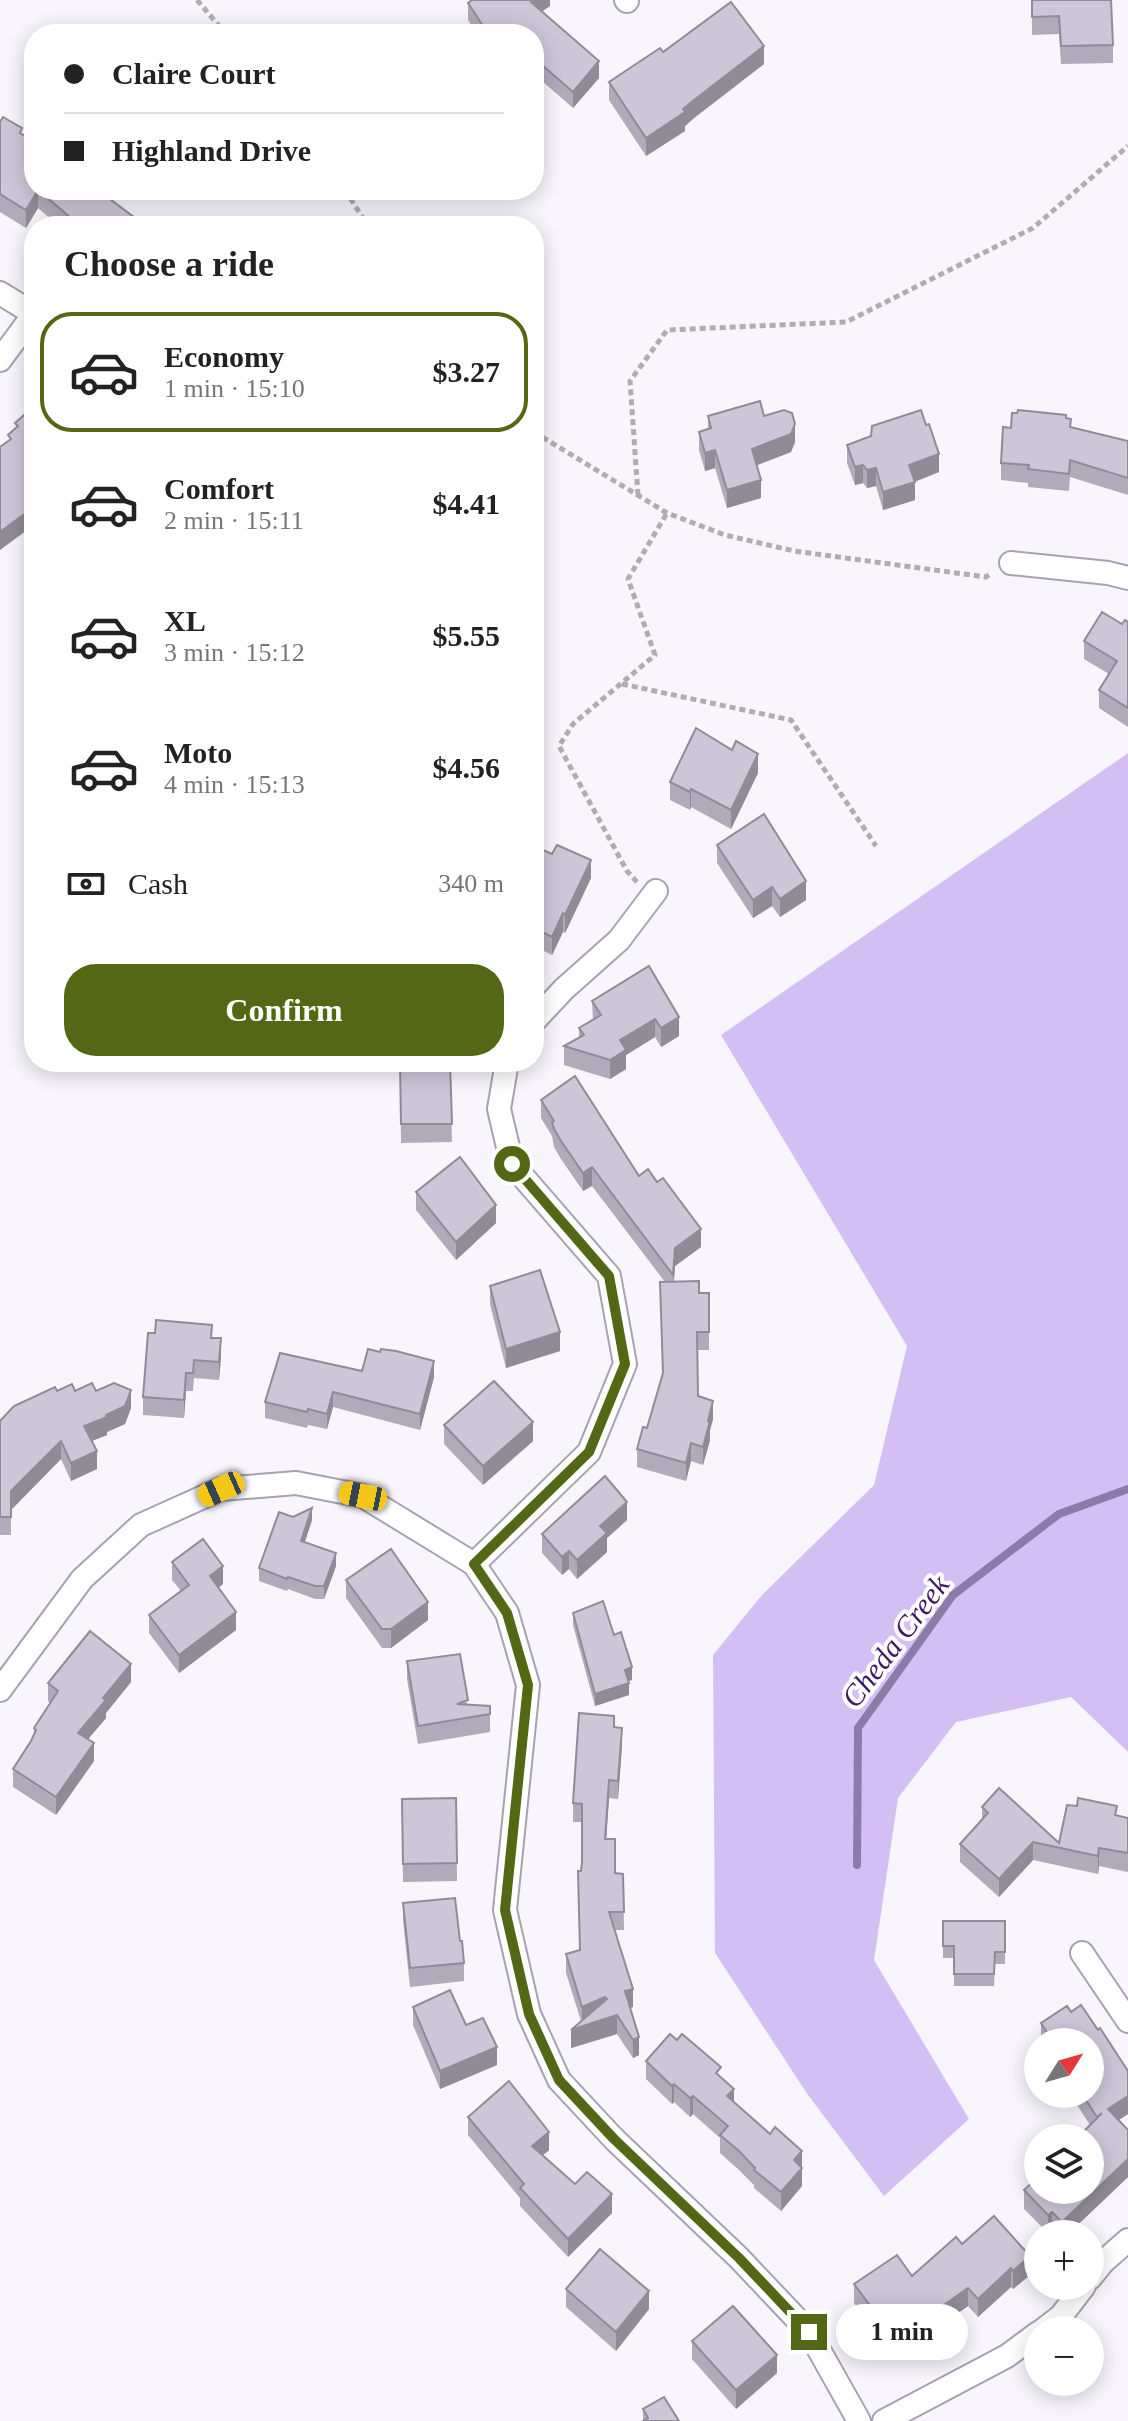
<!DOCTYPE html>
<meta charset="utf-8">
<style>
body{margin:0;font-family:"Times New Roman",serif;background:#f6f6f6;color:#222;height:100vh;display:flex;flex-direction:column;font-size:30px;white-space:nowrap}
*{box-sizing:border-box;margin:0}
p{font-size:26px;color:#767676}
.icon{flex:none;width:44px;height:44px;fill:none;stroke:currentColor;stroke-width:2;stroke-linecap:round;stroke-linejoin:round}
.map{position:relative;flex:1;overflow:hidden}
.details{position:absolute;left:24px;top:216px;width:520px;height:856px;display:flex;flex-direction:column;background:#fff;border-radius:32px;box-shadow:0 4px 20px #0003}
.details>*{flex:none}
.hud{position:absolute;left:24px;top:24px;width:520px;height:176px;border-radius:32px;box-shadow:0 4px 20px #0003;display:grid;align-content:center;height:176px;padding:0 40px;background:#fff}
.needle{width:52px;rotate:53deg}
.controls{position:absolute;left:1024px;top:2028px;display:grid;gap:16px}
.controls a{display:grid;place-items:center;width:80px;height:80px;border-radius:50%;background:#fff;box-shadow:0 4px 20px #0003;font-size:40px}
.end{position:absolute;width:36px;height:36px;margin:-18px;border:10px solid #536714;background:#fff;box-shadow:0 0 0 4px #fff}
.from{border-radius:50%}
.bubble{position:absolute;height:56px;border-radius:28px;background:#fff;box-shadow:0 4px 20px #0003;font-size:26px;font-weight:700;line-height:56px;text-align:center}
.car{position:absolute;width:24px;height:48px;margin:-24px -12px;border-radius:10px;box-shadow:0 0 6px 2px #0007;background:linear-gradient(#f5c518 24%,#345 0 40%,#f5c518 0 76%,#345 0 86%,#f5c518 0)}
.hud b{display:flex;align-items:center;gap:28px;height:76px;font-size:30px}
.hud b+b{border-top:2px solid #e0e0e0}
.hud i{width:20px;height:20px;background:#222}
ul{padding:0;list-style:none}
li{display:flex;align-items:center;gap:24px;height:120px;margin:0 16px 12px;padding:0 24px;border:4px solid transparent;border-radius:32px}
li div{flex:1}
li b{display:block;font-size:30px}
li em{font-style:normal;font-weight:700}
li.active{border-color:#536714}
li>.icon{width:72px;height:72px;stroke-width:1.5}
h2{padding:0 40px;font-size:36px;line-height:96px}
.pay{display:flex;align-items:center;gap:20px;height:88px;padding:0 40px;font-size:30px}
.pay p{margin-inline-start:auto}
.button{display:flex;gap:16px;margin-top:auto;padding:16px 40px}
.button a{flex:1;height:92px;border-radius:32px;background:#536714;color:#fff;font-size:32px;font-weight:700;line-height:92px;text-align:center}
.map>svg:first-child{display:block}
.green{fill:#d4bff4}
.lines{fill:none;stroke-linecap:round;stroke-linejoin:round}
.stream{stroke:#8c7aa8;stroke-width:8}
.street-casing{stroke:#a8a1b3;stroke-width:26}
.path{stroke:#afacb3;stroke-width:5;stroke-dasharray:6 4;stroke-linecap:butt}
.street{stroke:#fff;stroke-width:22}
.wall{fill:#b0aaba}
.shaded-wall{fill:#908b97}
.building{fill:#cdc6d8;stroke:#908b97;stroke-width:2}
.route{stroke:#536714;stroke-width:10}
.labels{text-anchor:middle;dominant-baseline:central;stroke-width:8;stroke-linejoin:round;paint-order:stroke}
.water-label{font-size:30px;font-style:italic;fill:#3e1a63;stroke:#fff}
</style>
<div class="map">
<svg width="1128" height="2421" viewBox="0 0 1128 2421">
<rect width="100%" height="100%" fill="#f8f5fc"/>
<!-- green -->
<polygon class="green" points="1128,753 1128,1752 1071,1697 956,1722 898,1798 874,1960 969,2119 884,2196 808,2095 715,1953 713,1655 762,1595 874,1485 907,1346 721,1035"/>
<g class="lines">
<!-- stream -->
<polyline class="stream" points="857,1865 858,1728 953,1595 1059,1514 1128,1489"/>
<defs>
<g id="street">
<polyline points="626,0 627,1"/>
<polyline points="0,293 34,314"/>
<polyline points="0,360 34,314"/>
<polyline points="1011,563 1108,573 1128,578"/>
<polyline points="534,1021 564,989 619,940 656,891"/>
<polyline points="474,1564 589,1452 625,1364 609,1276 512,1164 499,1109 507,1062"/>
<polyline points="0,1690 82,1579 141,1525 221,1489 296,1483 363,1496 474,1564 507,1613 528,1685 505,1910 529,2014 559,2080 614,2139 739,2258 809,2332 859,2421"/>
<polyline points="1082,1953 1128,2021"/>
<polyline points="1090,2278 1103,2262 1128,2240"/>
<polyline points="1043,2330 1061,2316 1084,2286"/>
<polyline points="884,2421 1007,2356 1038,2333"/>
</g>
</defs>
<!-- street casing -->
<use href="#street" class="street-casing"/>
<!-- path -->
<g class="path">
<polyline points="197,0 226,34"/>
<polyline points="345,190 368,226"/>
<polyline points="534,432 667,513 725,535 794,551 986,577 990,574"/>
<polyline points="638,495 630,381 667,330 846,322 1033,228 1128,146"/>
<polyline points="622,684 791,720 876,846"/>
<polyline points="637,882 627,871 559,746 573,724 655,655 628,579 667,513"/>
</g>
<!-- street -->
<use href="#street" class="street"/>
</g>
<!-- wall -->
<g class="wall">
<polygon points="550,0 550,6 542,11 599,78 573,108 534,74 534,34 477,34 468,20 468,3"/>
<polygon points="1032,0 1113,45 1113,63 1061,64 1059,34 1032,35"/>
<polygon points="663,52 764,64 694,118 685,126 685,131 646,156 609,100 609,82"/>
<polygon points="0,122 22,135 34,190 98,190 135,226 59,226 38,208 26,228 0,212"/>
<polygon points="708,416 764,416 795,442 791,452 757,465 761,498 727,508 715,468 705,471 699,450 699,432 708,429"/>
<polygon points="1066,418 1071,428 1128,441 1128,495 1070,477 1069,491 1028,487 1028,483 1001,480 1001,463 1011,428"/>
<polygon points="871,436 939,472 914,482 915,500 883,510 876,486 867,488 863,483 855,485 847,463 847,445"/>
<polygon points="1128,622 1128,727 1099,708 1099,690 1109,674 1084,659 1084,641"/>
<polygon points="758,773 731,829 691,807 690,810 670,800 670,782"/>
<polygon points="717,845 806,900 780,917 772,906 753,918 717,863"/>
<polygon points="534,871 591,878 565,933 563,932 552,955 534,946"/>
<polygon points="649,966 679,1036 661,1047 655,1037 626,1055 626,1069 610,1079 564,1065 564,1046 579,1038 579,1028 593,1020 592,1001"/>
<polygon points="400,1062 450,1062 452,1142 401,1143"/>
<polygon points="541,1100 639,1176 701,1247 675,1266 674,1281 699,1293 709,1293 709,1350 697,1350 698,1396 713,1419 710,1430 710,1440 703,1465 691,1461 686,1481 637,1467 637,1449 647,1428 663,1375 660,1282 665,1282 592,1186 583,1191 561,1159 554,1147 552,1136 541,1118"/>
<polygon points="416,1192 496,1223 456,1260 416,1210"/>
<polygon points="490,1286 560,1351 506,1368 490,1304"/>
<polygon points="212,1338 221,1357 219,1380 194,1378 193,1391 186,1391 184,1418 143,1415 143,1397"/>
<polygon points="362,1371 434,1377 420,1430 333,1407 327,1429 308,1425 307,1428 265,1418 265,1402"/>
<polygon points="57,1391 96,1391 131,1408 125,1424 107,1432 107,1435 92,1441 97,1469 71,1481 61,1459 11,1510 11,1535 0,1535 0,1421"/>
<polygon points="444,1425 533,1441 483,1485 444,1444"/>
<polygon points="293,1517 312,1520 305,1542 336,1566 324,1599 315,1599 288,1589 287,1591 259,1581 259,1568"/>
<polygon points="627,1520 607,1538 607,1552 577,1579 569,1569 562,1575 542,1553 542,1534"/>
<polygon points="172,1562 223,1584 218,1588 236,1630 179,1673 149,1633 149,1615 181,1591 172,1580"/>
<polygon points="346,1580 428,1620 391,1648 382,1648 346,1598"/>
<polygon points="573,1613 614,1635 632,1680 628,1681 629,1695 595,1706 573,1625"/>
<polygon points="407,1661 468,1704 490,1706 490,1732 418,1744 407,1679"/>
<polygon points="131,1682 106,1713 106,1718 88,1739 94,1761 56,1815 13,1787 13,1769 31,1741 34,1734 34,1728 50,1703 48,1701 48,1683"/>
<polygon points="614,1727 622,1746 618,1799 609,1798 606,1839 615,1873 623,1874 624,1930 615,1930 633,2007 630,2008 639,2055 633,2058 617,2034 571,2048 581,2021 566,1973 566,1954 579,1950 582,1822 573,1822 573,1803"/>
<polygon points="456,1798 457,1881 403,1882 402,1799"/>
<polygon points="982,1807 1059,1843 1117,1815 1128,1818 1128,1872 1099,1866 1098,1874 1033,1860 999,1897 960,1862 960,1844 982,1820"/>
<polygon points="403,1903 464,1963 464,1981 410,1987 403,1921"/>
<polygon points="943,1921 1005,1921 1005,1964 995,1964 994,1986 954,1986 954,1958 943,1958"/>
<polygon points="1081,2005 1098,2030 1100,2028 1128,2071 1128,2114 1119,2120 1128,2130 1128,2177 1068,2234 1056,2234 1052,2230 1048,2233 1024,2209 1024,2190 1038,2177 1038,2190 1090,2190 1090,2138 1077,2138 1090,2125 1070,2094 1090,2094 1090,2042 1041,2042 1041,2023 1067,2006 1071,2012"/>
<polygon points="413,2007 466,2025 497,2065 440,2089 413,2025"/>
<polygon points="646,2061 721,2077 734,2102 770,2134 802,2151 802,2186 781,2211 754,2188 754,2185 739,2170 720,2153 720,2138 693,2114 690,2117 674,2102 672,2104 646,2079"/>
<polygon points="468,2117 549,2150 542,2156 575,2184 612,2213 568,2257 520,2206 520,2198 468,2135"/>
<polygon points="962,2244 1030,2275 1013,2289 1011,2287 978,2317 968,2306 895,2357 854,2303 854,2284 912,2276"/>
<polygon points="566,2289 649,2309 616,2351 566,2307"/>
<polygon points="692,2341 777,2373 736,2409 692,2359"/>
<polygon points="643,2409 679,2421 643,2421"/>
</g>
<!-- shaded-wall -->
<g class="shaded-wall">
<polygon points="534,0 550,0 550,6 531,19 531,2"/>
<polygon points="497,25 497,34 487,34 487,32"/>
<polygon points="764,46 764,64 694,118 685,126 685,131 646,156 646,138"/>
<polygon points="599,61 599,78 573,108 573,92"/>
<polygon points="38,190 38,208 26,228 26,210"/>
<polygon points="795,424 795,442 791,452 752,467 752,449"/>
<polygon points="715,450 715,468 705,471 705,453"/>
<polygon points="939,454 939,472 909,484 909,465"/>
<polygon points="863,465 863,483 855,485 855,467"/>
<polygon points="876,468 876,486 867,488 867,470"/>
<polygon points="761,480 761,498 727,508 727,490"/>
<polygon points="915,482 915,500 883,510 883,492"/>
<polygon points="34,489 34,525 0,550 0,532 26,496"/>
<polygon points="758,754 758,773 731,829 731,810"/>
<polygon points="691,789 691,807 690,810 690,792"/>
<polygon points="591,860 591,878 565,933 565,915"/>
<polygon points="806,881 806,900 780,917 780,899"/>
<polygon points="772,887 772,906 753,918 753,900"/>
<polygon points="563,913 563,932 552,955 552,937"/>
<polygon points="679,1017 679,1036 661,1047 661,1028"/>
<polygon points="655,1019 655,1037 626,1055 626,1069 610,1079 610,1060 620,1040"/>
<polygon points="592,1167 592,1186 583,1191 583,1173"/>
<polygon points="496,1205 496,1223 456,1260 456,1242"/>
<polygon points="701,1229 701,1247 675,1266 673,1293 675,1248"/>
<polygon points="560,1332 560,1351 506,1368 506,1349"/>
<polygon points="221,1338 221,1357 219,1380 219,1362"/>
<polygon points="434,1361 434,1377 420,1430 420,1414"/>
<polygon points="186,1373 186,1391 184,1418 184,1400"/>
<polygon points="131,1390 131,1408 125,1424 107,1432 107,1435 84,1444 84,1426 106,1415"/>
<polygon points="333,1392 333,1407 327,1429 327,1414"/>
<polygon points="713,1401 713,1419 710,1430 710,1440 703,1465 703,1447 708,1421"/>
<polygon points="533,1422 533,1441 483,1485 483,1466"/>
<polygon points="61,1441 61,1459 11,1510 11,1491"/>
<polygon points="691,1443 691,1461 686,1481 686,1463"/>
<polygon points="97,1451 97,1469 71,1481 71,1463"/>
<polygon points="627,1502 627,1520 607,1538 607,1552 577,1579 577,1560 600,1526"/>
<polygon points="312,1508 312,1520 301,1553 301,1541"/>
<polygon points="569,1551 569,1569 562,1575 562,1557"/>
<polygon points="336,1553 336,1566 324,1599 324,1586"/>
<polygon points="223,1566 223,1584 210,1594 210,1576"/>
<polygon points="428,1602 428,1620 391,1648 391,1629"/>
<polygon points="236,1612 236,1630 179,1673 179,1655"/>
<polygon points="131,1664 131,1682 106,1713 106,1718 78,1751 78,1733 103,1698"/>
<polygon points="632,1667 632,1680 625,1682 625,1670"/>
<polygon points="629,1683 629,1695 595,1706 595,1694"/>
<polygon points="622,1728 622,1746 618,1799 618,1781"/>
<polygon points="94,1743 94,1761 56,1815 56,1797"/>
<polygon points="609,1780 609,1798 605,1857 605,1839"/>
<polygon points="1033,1842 1033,1860 999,1897 999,1879"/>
<polygon points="1099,1848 1099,1866 1098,1874 1098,1856"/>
<polygon points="633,1989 633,2007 625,2010 625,1991"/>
<polygon points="605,1997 605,2015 582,2026 582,2007"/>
<polygon points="617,2015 617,2034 571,2048 571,2030"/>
<polygon points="639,2037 639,2055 633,2058 633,2040"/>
<polygon points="497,2047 497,2065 440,2089 440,2071"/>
<polygon points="674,2084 674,2102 672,2104 672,2086"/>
<polygon points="734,2089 734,2107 727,2096"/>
<polygon points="693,2096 693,2114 690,2117 690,2098"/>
<polygon points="1128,2096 1128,2114 1108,2127 1108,2109"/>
<polygon points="549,2132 549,2150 532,2165 532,2146"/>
<polygon points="802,2151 802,2186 781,2211 781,2192 794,2160"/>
<polygon points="1128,2159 1128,2177 1068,2234 1062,2234 1062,2222"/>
<polygon points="612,2194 612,2213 568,2257 568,2239"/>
<polygon points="1052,2212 1052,2230 1048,2233 1048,2215"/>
<polygon points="1030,2256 1030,2275 1013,2289 1013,2271"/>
<polygon points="1011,2268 1011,2287 978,2317 978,2299"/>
<polygon points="968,2288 968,2306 895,2357 895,2339"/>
<polygon points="649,2291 649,2309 616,2351 616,2332"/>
<polygon points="777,2355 777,2373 736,2409 736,2390"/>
</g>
<!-- building -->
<g class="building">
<polygon points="472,0 534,0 531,2 599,61 573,92 534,58 534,34 507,34 497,25 487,32 468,3"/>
<polygon points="1032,0 1111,0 1113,45 1061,46 1059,16 1032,17"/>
<polygon points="731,2 764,46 694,100 683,109 685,112 646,138 609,82 660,48 663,52"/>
<polygon points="3,117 22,128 20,133 34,141 34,190 38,190 26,210 0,194 0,122"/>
<polygon points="38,190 98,190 135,218 134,223 132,226 66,226 71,218"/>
<polygon points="760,401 764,416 784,410 792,413 795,424 791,434 752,449 761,480 727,490 715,450 705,453 699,432 711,428 708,416"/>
<polygon points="34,406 34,489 26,496 34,507 0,532 0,447 11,439 8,435 18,426 15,423"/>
<polygon points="921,410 926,425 929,424 939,454 909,465 915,482 883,492 876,468 867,470 863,465 855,467 847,445 871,436 872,426"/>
<polygon points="1018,410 1066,415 1066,418 1071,419 1070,427 1128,441 1128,478 1070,460 1069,474 1028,469 1029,465 1001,463 1003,427 1011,428 1012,413 1017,413"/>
<polygon points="1102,612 1122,624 1125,620 1128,622 1128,708 1099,690 1117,661 1084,641"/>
<polygon points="696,728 732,750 736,741 758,754 731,810 691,789 690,792 670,782"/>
<polygon points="764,814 806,881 780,899 772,887 753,900 717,845"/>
<polygon points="557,845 591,860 565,915 563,913 552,937 534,928 534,893 536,890 534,889 534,871 543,850 552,854"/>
<polygon points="649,966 679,1017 661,1028 655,1019 620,1040 626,1050 610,1060 564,1046 584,1035 579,1028 601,1015 592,1001"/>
<polygon points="400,1062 450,1062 452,1124 401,1124"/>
<polygon points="575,1076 639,1176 648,1169 657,1182 663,1178 701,1229 675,1248 673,1275 592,1167 583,1173 561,1141 554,1129 552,1122 554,1121 541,1100"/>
<polygon points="460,1157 496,1205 456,1242 416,1192"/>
<polygon points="540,1270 560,1332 506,1349 490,1286"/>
<polygon points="699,1281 699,1293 709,1293 709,1332 697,1332 698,1396 713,1401 708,1421 710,1421 703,1447 691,1443 686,1463 637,1449 643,1427 647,1428 663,1373 660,1282"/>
<polygon points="156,1320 212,1325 211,1338 221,1338 219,1362 194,1360 193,1373 186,1373 184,1400 143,1397 148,1333 155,1333"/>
<polygon points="368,1349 380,1352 381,1349 396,1351 434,1361 420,1414 333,1392 327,1414 308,1409 307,1412 265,1402 280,1353 362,1371"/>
<polygon points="494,1381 533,1422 483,1466 444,1425"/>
<polygon points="92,1383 96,1391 114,1383 131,1390 125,1406 106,1415 107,1417 84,1426 97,1451 71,1463 61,1441 11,1491 11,1517 0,1517 0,1421 14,1406 55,1387 57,1391 72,1384 75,1391"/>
<polygon points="605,1476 627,1502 600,1526 607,1533 577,1560 569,1551 562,1557 542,1534"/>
<polygon points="312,1508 301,1541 336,1553 324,1586 315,1586 288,1577 287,1579 259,1568 279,1512 293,1517"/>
<polygon points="203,1539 223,1566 210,1576 236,1612 179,1655 149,1615 189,1585 172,1562"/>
<polygon points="391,1549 428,1602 391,1629 382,1629 346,1580"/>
<polygon points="603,1601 614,1635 621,1632 632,1667 625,1670 629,1683 595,1694 573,1613"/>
<polygon points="90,1631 131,1664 103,1698 106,1700 78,1733 94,1743 56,1797 13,1769 31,1741 36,1730 34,1728 58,1691 48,1683"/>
<polygon points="460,1654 468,1700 457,1704 490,1706 490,1714 418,1726 407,1661"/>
<polygon points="579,1713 614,1716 614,1727 622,1728 618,1781 609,1780 605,1839 615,1839 615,1873 623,1874 624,1912 609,1912 633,1989 625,1991 639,2037 633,2040 617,2015 571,2030 607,1999 605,1997 582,2007 566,1954 580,1950 578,1871 581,1871 582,1862 582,1804 573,1803"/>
<polygon points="999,1788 1059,1843 1067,1805 1077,1806 1078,1798 1117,1806 1115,1815 1128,1818 1128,1853 1099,1848 1098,1856 1033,1842 999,1879 960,1844 988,1813 982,1807"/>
<polygon points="456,1798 457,1863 403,1864 402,1799"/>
<polygon points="455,1898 460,1941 462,1941 464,1963 410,1968 403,1903"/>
<polygon points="943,1921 1005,1921 1005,1952 995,1952 994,1974 954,1974 954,1946 943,1946"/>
<polygon points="450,1990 466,2025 483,2018 497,2047 440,2071 413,2007"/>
<polygon points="1081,2005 1098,2030 1100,2028 1128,2071 1128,2096 1108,2109 1128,2130 1128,2159 1062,2222 1052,2212 1048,2215 1024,2190 1038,2177 1038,2190 1090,2190 1090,2138 1077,2138 1102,2113 1097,2117 1082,2094 1090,2094 1090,2042 1053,2042 1041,2023 1067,2006 1071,2012"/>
<polygon points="670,2034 677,2040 682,2034 721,2067 716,2073 734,2089 727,2096 770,2134 775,2127 802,2151 794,2160 802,2168 781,2192 754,2170 755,2168 739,2151 720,2135 728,2126 693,2096 690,2098 674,2084 672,2086 646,2061"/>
<polygon points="509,2081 549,2132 532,2146 575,2184 587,2172 612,2194 568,2239 520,2188 524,2184 468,2117"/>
<polygon points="994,2216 1030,2256 1013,2271 1011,2268 978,2299 968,2288 895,2339 854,2284 897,2255 912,2276 956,2237 962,2244"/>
<polygon points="600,2249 649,2291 616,2332 566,2289"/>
<polygon points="733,2306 777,2355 736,2390 692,2341"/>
<polygon points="664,2397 679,2421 643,2421 648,2418 643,2409"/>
</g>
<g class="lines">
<!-- route -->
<polyline class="route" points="512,1164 609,1276 625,1364 589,1452 474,1564 507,1613 528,1685 505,1910 529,2014 559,2080 614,2139 739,2258 809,2332"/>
</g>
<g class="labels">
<!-- water labels -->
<g class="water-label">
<text transform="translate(895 1641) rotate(-53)">Cheda Creek</text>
</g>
</g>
</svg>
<div class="controls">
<a><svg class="needle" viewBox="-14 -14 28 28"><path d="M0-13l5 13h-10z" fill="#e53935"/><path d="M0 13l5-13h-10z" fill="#767676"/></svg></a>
<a><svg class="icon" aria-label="layers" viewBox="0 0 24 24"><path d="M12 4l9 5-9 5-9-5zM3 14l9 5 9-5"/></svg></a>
<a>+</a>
<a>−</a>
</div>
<i class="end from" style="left:512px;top:1164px"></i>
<i class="end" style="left:809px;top:2332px"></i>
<div class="bubble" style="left:836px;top:2304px;width:132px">1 min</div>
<i class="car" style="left:221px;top:1489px;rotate:246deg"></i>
<i class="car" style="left:363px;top:1496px;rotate:281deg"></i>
<div class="hud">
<b><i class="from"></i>Claire Court</b>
<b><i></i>Highland Drive</b>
</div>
<section class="details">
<h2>Choose a ride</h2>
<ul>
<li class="active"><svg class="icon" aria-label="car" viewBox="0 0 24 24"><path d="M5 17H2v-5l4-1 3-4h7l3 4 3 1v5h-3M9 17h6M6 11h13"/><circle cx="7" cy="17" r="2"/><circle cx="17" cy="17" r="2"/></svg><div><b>Economy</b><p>1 min · 15:10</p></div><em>$3.27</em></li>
<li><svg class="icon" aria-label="car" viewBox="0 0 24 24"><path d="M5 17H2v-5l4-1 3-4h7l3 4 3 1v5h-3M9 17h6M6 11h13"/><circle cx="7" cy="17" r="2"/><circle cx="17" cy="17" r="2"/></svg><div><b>Comfort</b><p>2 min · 15:11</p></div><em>$4.41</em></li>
<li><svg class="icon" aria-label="car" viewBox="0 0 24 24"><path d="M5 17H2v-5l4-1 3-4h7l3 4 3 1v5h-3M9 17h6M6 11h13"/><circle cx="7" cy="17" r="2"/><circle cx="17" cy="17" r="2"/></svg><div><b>XL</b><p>3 min · 15:12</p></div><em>$5.55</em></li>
<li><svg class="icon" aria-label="car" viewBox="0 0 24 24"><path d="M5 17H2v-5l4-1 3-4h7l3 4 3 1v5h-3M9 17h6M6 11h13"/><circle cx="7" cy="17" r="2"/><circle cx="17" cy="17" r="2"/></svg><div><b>Moto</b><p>4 min · 15:13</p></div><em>$4.56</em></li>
</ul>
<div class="pay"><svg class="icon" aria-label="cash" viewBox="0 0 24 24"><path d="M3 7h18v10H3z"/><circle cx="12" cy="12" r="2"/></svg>Cash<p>340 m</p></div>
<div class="button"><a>Confirm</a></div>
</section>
</div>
